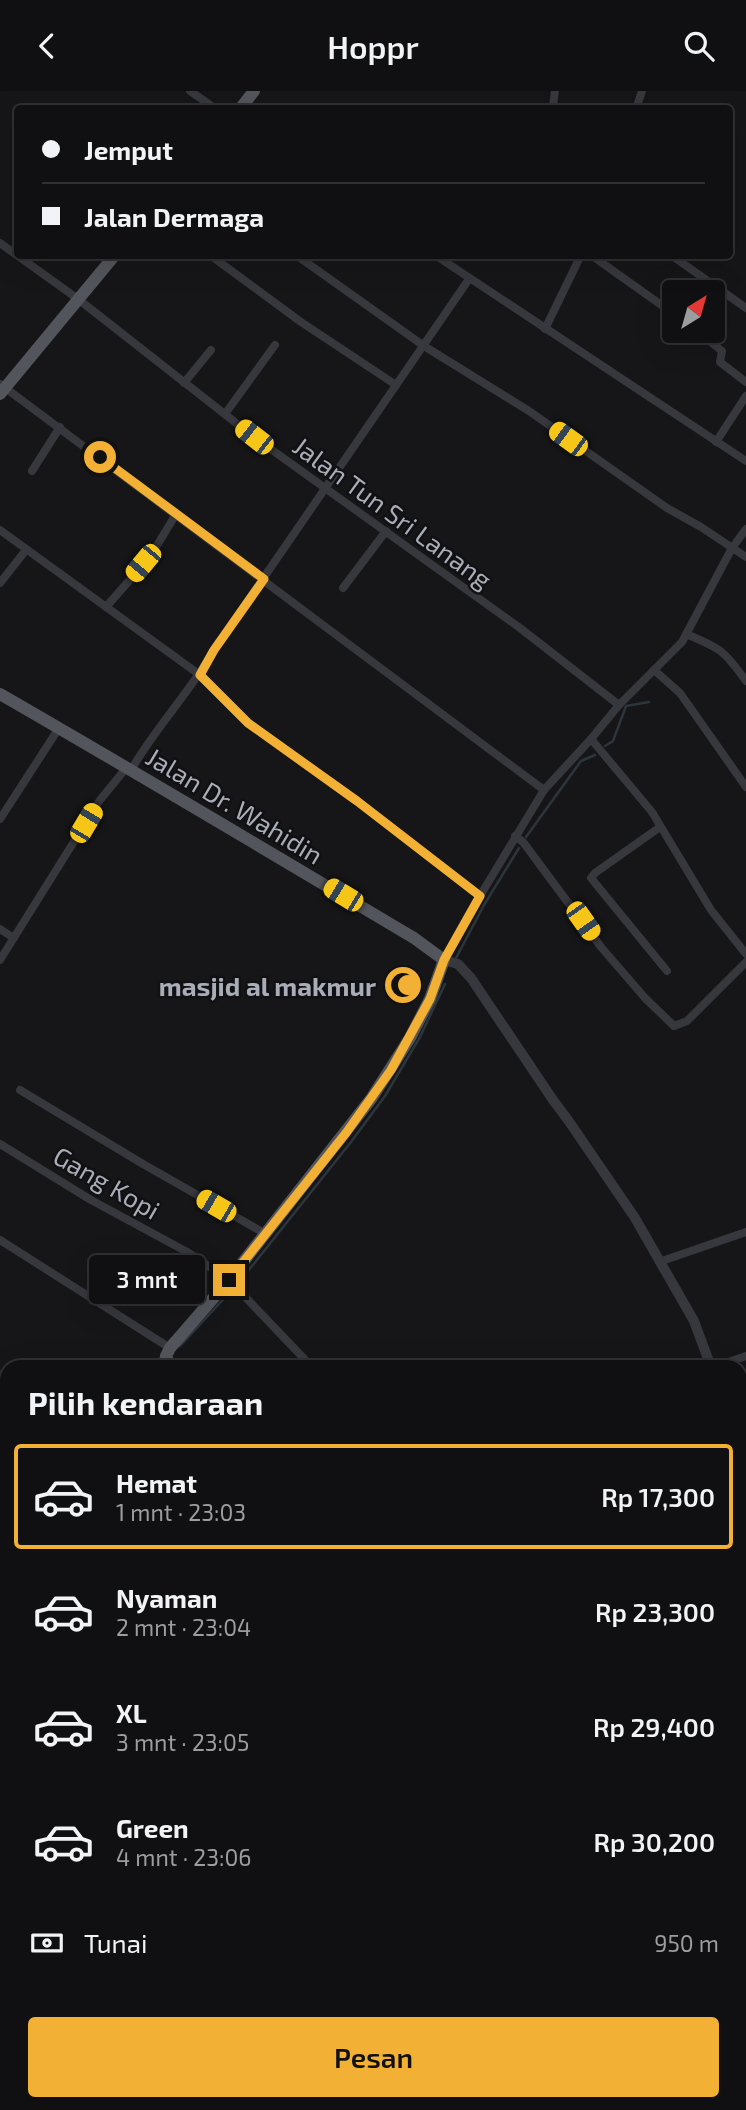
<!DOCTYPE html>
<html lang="id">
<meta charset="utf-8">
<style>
body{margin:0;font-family:"Exo 2",sans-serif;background:#1e1e20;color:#f1f3f6;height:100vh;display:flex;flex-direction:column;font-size:26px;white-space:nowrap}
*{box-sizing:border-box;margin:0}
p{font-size:23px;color:#9c9d9f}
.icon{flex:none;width:38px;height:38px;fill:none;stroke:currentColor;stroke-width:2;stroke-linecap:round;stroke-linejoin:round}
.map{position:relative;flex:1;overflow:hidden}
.side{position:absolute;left:0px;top:1269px;width:747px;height:751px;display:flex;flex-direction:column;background:#101012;border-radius:21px 21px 0 0;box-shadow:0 7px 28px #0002,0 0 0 2px #303032}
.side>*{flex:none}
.banner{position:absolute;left:14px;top:14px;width:719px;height:154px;border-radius:7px;box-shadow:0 7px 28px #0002,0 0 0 2px #303032;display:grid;align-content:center;height:154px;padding:0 28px;background:#101012}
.needle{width:46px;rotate:37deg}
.buttons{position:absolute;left:662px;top:189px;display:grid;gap:14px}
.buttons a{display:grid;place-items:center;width:63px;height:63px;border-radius:7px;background:#101012;box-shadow:0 7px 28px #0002,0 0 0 2px #303032;font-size:35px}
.end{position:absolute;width:32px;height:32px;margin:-16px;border:9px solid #f2b134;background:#111;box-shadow:0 0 0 4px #111}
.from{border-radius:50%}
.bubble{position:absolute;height:49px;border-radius:7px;background:#101012;box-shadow:0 7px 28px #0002,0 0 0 2px #303032;font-size:23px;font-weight:600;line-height:49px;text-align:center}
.car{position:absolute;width:21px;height:42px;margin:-21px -10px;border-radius:9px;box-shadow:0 0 5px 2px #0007;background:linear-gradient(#f5c518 24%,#345 0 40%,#f5c518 0 76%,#345 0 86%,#f5c518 0)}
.banner b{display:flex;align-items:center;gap:24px;height:66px;font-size:26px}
.banner b+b{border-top:2px solid #303032}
.banner i{width:18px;height:18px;background:#f1f3f6}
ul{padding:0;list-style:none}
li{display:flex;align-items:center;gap:21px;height:105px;margin:0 14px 10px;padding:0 14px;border:4px solid transparent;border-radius:7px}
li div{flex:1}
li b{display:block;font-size:26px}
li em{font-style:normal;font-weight:600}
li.on{border-color:#f2b134}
li>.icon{width:63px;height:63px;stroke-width:1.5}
h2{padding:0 28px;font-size:32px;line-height:84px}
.pay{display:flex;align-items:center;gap:18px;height:77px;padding:0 28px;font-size:26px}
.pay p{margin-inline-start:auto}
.action{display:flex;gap:14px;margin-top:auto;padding:14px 28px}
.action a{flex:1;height:80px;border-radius:7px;background:#f2b134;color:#111;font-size:28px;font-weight:600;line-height:80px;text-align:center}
header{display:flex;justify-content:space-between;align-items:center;height:91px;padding:0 28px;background:#101012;font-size:32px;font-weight:600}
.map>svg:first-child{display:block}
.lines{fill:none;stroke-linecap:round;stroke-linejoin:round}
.stream{stroke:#2c353c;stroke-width:2.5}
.minor{stroke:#37383d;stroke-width:8}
.tertiary{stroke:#37383d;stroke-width:10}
.primary{stroke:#53555c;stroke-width:12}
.route{stroke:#f2b134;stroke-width:9}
.labels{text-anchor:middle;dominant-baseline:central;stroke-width:5;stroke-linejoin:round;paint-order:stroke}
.street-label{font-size:26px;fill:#a8adb8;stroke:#111113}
.poi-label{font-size:26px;font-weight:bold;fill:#a8adb8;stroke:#111113;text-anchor:end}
</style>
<header><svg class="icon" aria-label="back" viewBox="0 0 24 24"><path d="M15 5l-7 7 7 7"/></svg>Hoppr<svg class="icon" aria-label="search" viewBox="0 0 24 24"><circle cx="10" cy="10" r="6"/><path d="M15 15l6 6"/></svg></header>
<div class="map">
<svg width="746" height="2019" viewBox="0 0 746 2019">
<rect width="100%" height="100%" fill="#161618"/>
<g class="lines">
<!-- stream -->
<g class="stream">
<polyline points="605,655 613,650 626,615 649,611"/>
<polyline points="526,746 581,670 595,664"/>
<polyline points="455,869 484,814 519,757"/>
<polyline points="240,1190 351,1051 385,1005 420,946 445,893"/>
<polyline points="180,1255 230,1201"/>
<polyline points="162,1276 163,1275"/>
<polyline points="0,1456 3,1453"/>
</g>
<!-- minor -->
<g class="minor">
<polyline points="190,0 216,18"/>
<polyline points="555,0 553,15 555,18"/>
<polyline points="636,18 642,0"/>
<polyline points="0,152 78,208 254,346 520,537 619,614"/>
<polyline points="210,164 301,231 396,294"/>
<polyline points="296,164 424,255 529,320 667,417 701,436 746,466"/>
<polyline points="435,164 746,370"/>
<polyline points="591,164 674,223"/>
<polyline points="671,164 746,217"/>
<polyline points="545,238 581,164"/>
<polyline points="697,240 722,260 720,271 746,291"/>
<polyline points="184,292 211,259"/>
<polyline points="0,293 544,699"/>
<polyline points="225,323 275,254"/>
<polyline points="716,351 746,305"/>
<polyline points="32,380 60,336"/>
<polyline points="0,439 200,584 248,632 357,710 480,805"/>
<polyline points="0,492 26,459"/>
<polyline points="343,497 386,440"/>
<polyline points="106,516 150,466 176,423"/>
<path d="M686 543C720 557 724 559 746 590"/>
<polyline points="654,579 680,602 746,696"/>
<polyline points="591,648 652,721 711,819 746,863"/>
<path d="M131 679C156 636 190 601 214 559L469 188"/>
<polyline points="0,728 59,637"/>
<polyline points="660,736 595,782 591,787 667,880"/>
<polyline points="515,745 523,751 601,856 645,907 674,935 687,930 746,871"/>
<polyline points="0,838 14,847"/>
<polyline points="0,869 100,709 127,676"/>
<polyline points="444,869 480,805 544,699 591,648 619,614 682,551 732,457 746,438"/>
<polyline points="20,999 143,1073 264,1142"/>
<polyline points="0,1053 91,1109 189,1162 229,1189 312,1276"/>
<polyline points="0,1149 170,1257"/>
<polyline points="659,1171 746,1141"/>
<polyline points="155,1276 166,1265"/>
<polyline points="714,1276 746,1265"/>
<polyline points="740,1379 746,1376"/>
<polyline points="0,1397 7,1401"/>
<polyline points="0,1444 7,1437"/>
<polyline points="740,1470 746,1468"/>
<polyline points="0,1572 7,1579"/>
<polyline points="0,1621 7,1615"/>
<polyline points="740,1626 746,1624"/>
<polyline points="0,1709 7,1715"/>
<polyline points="0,1758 7,1753"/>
<polyline points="740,1787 746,1785"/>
<polyline points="0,1934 7,1932"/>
<polyline points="179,2012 182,2019"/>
<polyline points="275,2012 278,2019"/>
<polyline points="365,2012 369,2019"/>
<polyline points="476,2012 479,2019"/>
<polyline points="293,2019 305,2012"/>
<polyline points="410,2019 423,2012"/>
</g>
<!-- tertiary -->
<g class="tertiary">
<polyline points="444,869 458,873 471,887 553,1009 568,1029 635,1127 694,1230 711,1276"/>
<polyline points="740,1351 746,1364"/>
</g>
<!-- primary -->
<g class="primary">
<polyline points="240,18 254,0"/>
<polyline points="0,303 115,164"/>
<path d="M0 603C139 683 276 765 414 847L444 869 430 908 410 947 371 1008 229 1189 170 1257 166 1265 171 1276"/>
<polyline points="508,2012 510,2019"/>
</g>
</g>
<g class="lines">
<!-- route -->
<polyline class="route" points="100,366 264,488 214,559 200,584 248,632 357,710 480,805 444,869 430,908 391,979 346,1042 229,1189"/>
</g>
<!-- icons -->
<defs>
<symbol id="mosque-disc" viewBox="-11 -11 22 22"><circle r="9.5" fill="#f2b134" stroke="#111113"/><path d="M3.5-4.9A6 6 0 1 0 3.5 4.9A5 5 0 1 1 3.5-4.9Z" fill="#111"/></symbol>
</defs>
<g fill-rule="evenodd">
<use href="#mosque-disc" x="381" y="872" width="44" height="44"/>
</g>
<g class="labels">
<!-- street labels -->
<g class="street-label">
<text transform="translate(393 421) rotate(36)">Jalan Tun Sri Lanang</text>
<text transform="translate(235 714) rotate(31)">Jalan Dr. Wahidin</text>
<text transform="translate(107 1091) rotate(30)">Gang Kopi</text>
</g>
<!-- poi labels -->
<g class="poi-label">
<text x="376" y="894">masjid al makmur</text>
</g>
</g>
</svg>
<div class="buttons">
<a><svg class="needle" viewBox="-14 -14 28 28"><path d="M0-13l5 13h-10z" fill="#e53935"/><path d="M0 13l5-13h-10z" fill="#9c9d9f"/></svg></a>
</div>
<i class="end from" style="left:100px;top:366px"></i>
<i class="end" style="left:229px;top:1189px"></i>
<div class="bubble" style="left:89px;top:1164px;width:116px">3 mnt</div>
<i class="car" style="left:254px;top:346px;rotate:308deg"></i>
<i class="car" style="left:568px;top:348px;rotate:306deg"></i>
<i class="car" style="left:143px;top:472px;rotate:220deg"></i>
<i class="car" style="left:86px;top:732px;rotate:31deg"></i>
<i class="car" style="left:343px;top:804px;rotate:301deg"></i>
<i class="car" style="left:583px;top:830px;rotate:145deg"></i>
<i class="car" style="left:216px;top:1115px;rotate:300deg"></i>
<div class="banner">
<b><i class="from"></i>Jemput</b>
<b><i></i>Jalan Dermaga</b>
</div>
<section class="side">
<h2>Pilih kendaraan</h2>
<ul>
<li class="on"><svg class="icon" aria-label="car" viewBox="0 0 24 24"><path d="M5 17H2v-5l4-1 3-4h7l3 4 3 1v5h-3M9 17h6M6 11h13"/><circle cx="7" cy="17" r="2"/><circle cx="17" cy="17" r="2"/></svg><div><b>Hemat</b><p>1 mnt · 23:03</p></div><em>Rp 17,300</em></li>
<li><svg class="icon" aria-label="car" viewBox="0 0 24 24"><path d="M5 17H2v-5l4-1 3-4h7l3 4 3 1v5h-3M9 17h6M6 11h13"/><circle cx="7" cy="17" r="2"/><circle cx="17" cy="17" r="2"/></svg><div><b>Nyaman</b><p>2 mnt · 23:04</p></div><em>Rp 23,300</em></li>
<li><svg class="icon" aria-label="car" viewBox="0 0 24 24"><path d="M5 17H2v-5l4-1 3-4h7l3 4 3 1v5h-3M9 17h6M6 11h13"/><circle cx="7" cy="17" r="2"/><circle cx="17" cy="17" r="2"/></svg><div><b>XL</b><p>3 mnt · 23:05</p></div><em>Rp 29,400</em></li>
<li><svg class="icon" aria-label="car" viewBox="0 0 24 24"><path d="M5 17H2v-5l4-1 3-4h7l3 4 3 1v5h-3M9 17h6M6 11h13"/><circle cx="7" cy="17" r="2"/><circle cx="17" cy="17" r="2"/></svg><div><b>Green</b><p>4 mnt · 23:06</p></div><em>Rp 30,200</em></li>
</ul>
<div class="pay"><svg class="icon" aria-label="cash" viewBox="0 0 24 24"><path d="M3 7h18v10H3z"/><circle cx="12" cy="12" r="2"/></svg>Tunai<p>950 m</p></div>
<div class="action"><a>Pesan</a></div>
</section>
</div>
